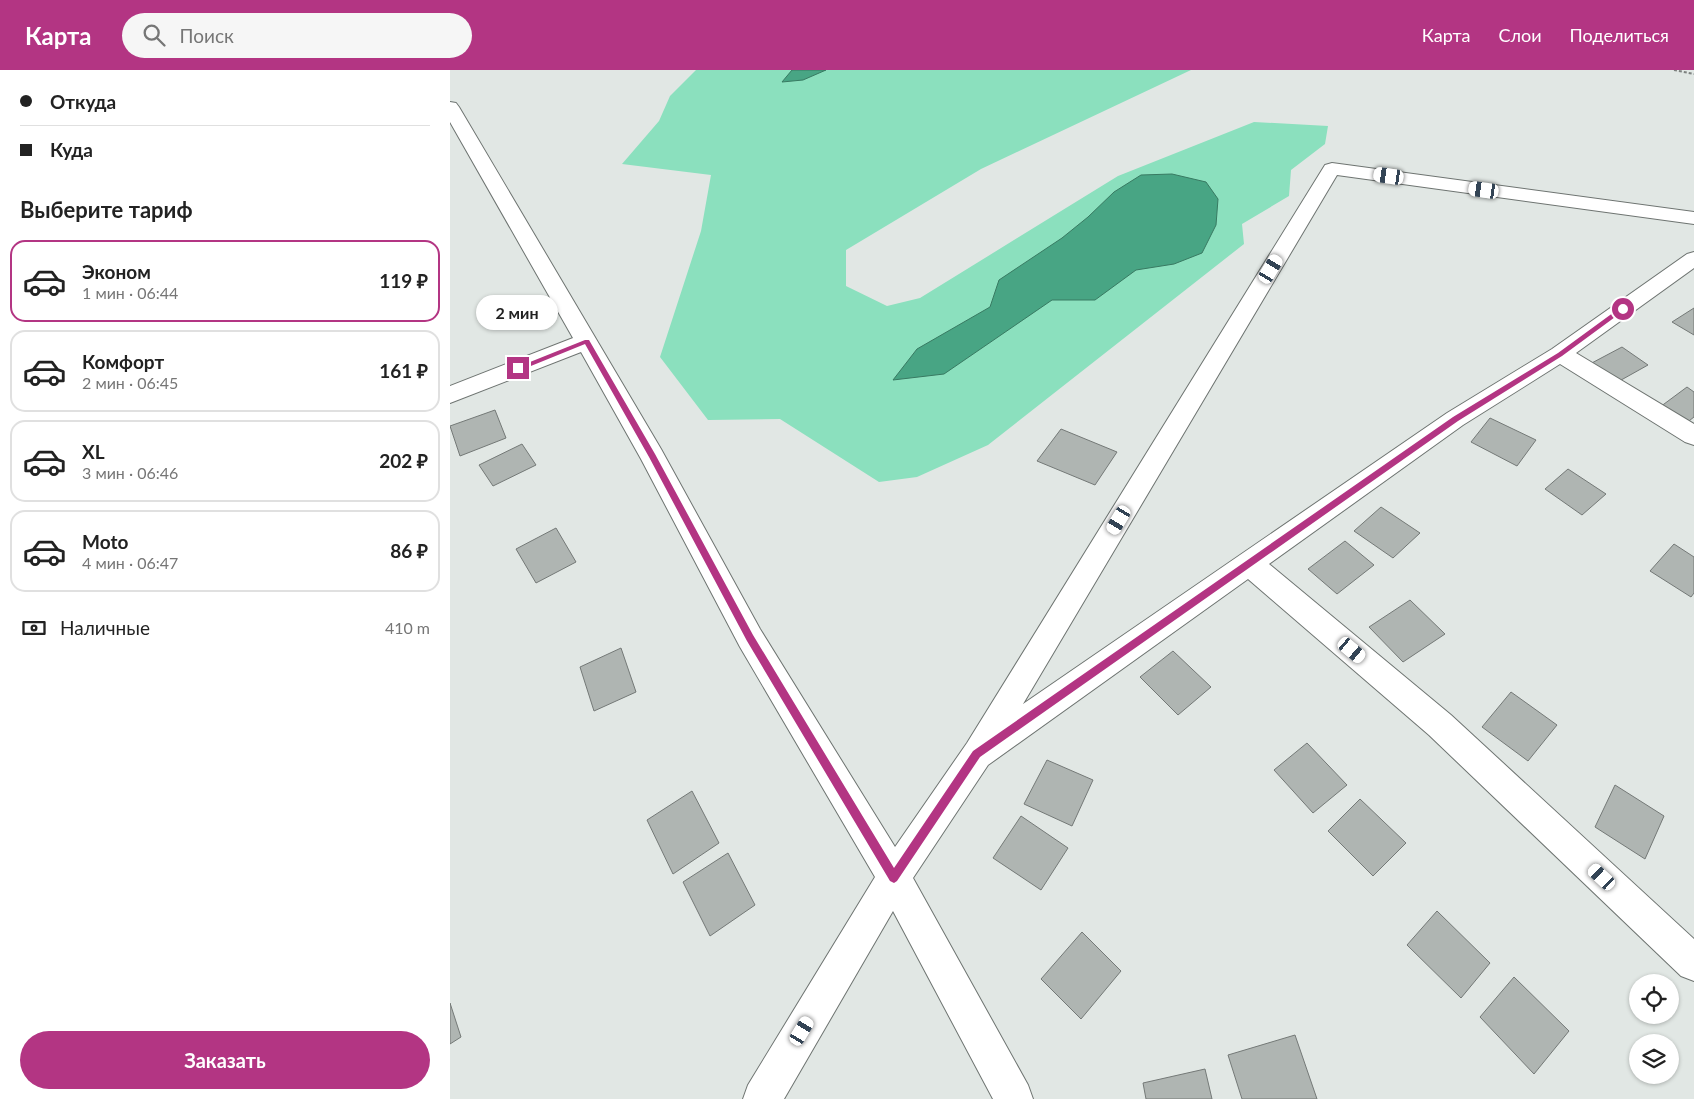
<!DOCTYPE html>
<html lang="ru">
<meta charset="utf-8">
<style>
body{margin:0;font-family:Lato,sans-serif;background:#f6f6f6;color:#222;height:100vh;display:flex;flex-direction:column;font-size:19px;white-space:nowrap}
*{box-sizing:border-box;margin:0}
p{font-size:16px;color:#767676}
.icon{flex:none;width:28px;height:28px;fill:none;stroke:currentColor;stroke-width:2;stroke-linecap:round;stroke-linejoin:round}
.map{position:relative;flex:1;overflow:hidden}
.details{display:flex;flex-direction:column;background:#fff;width:450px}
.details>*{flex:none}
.guide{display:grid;align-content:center;height:110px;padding:0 20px;background:#fff}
.buttons{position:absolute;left:1179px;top:904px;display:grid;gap:10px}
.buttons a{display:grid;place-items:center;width:50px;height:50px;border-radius:50%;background:#fff;box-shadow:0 1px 4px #0004;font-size:25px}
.end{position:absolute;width:22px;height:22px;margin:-11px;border:6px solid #b33583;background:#fff;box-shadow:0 0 0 2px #fff}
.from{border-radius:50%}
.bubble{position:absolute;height:35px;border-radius:18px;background:#fff;box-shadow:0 1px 4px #0004;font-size:16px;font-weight:700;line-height:35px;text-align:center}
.car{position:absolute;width:15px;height:30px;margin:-15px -8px;border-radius:6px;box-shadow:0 0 4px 1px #0007;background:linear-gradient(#fff 24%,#345 0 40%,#fff 0 76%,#345 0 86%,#fff 0)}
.guide b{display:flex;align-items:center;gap:18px;height:48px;font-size:19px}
.guide b+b{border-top:1px solid #e0e0e0}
.guide i{width:12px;height:12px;background:#222}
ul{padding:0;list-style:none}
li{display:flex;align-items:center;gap:15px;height:82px;margin:0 10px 8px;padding:0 10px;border:2px solid #e0e0e0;border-radius:15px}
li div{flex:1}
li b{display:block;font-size:19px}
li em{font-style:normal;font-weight:700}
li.current{border-color:#b33583}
li>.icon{width:45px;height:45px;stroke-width:1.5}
h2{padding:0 20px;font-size:22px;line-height:60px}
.pay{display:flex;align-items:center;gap:12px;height:55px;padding:0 20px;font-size:19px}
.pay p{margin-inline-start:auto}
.button{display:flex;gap:10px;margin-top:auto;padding:10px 20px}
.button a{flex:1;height:58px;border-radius:30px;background:#b33583;color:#fff;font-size:20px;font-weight:700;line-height:58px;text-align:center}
header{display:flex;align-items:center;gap:30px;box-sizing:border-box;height:70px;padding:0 25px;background:#b33583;color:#fff}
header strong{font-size:24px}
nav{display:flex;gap:28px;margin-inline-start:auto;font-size:18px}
.search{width:350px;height:45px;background:#f6f6f6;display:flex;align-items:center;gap:12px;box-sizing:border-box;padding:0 18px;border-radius:28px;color:#767676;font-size:19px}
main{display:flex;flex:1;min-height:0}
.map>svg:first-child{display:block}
.green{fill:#8be0be}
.water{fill:#48a584;stroke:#387a62}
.building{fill:#afb5b2;stroke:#747977}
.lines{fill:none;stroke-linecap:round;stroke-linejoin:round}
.minor-casing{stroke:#6e7471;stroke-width:2}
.path{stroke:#7e8280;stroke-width:2;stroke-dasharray:3 2;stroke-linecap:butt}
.minor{fill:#fff;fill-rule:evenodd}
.route{fill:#b33583}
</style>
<header>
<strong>Карта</strong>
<div class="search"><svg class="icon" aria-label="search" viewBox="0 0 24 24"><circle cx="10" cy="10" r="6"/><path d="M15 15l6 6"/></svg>Поиск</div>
<nav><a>Карта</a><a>Слои</a><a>Поделиться</a></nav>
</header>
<main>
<section class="details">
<div class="guide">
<b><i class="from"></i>Откуда</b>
<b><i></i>Куда</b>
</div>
<h2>Выберите тариф</h2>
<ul>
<li class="current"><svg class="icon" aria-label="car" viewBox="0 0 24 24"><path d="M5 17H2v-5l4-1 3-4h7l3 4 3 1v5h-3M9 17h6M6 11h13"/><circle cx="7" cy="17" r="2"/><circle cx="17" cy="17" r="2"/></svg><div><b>Эконом</b><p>1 мин · 06:44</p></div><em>119 ₽</em></li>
<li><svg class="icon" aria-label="car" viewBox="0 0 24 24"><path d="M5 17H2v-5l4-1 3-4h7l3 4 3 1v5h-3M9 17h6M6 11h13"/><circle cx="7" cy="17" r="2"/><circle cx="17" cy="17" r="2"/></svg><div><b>Комфорт</b><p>2 мин · 06:45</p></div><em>161 ₽</em></li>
<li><svg class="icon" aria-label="car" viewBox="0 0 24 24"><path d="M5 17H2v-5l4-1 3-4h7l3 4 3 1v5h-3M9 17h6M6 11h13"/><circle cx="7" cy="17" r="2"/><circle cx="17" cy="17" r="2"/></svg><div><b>XL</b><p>3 мин · 06:46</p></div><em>202 ₽</em></li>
<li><svg class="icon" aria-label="car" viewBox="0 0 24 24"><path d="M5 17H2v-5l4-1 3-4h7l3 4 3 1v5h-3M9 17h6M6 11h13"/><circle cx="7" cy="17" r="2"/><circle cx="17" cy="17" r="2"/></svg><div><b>Moto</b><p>4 мин · 06:47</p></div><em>86 ₽</em></li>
</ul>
<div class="pay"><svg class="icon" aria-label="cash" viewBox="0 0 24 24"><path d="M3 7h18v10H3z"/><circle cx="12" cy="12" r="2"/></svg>Наличные<p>410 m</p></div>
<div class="button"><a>Заказать</a></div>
</section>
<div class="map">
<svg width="1244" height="1029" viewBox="0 0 1244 1029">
<rect width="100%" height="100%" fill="#e1e7e4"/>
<!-- green -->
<polygon class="green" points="246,0 741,0 531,99 396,180 396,216 437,236 470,228 668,106 804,52 878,56 875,74 841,100 839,126 792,154 794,174 538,375 467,407 429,412 330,349 258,350 210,287 251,161 261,105 172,94 209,51 220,26"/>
<!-- water -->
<g class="water">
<polygon points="342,0 376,0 353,10 332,12"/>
<polygon points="722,104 756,112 768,129 766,155 752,183 724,194 686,200 645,230 602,230 494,304 443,310 467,279 540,237 549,210 612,168 638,147 664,122 691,105"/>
</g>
<!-- building -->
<g class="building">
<polygon points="1244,238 1244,265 1222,252"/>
<polygon points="1172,277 1198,295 1164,314 1138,295"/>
<polygon points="1237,317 1244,322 1244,347 1235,354 1210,337"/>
<polygon points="45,340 56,368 10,386 0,356"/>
<polygon points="1040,348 1086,370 1067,396 1021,372"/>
<polygon points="611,359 667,382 645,415 587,391"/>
<polygon points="72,374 86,395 43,416 29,395"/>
<polygon points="1118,399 1156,424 1132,445 1095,419"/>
<polygon points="931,437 970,463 943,488 904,461"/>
<polygon points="106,458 126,492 86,513 66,479"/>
<polygon points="895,471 924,495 887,524 858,499"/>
<polygon points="1224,474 1244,487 1244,523 1241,527 1200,501"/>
<polygon points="960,530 995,564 953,592 919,557"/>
<polygon points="171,578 186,622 144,641 130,597"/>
<polygon points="723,581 761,617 728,645 690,607"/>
<polygon points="1061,622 1107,655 1078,691 1032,657"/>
<polygon points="857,673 897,715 863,743 824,700"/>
<polygon points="597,690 643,710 622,756 574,734"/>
<polygon points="1165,715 1214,746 1195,789 1145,757"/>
<polygon points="242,721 269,773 223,804 197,750"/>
<polygon points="910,729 956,773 923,806 878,761"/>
<polygon points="571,746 618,778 591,820 543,788"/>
<polygon points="278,783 305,835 260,866 233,812"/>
<polygon points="987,841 1040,893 1011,928 957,875"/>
<polygon points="632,862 671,901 631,949 591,909"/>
<polygon points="1064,907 1119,961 1084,1004 1030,947"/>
<polygon points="0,933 11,967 0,974"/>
<polygon points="845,965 867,1029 792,1029 778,985"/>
<polygon points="755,999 762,1029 696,1029 693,1013"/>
</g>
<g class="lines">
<defs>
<polygon id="minor" points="0,32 6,33 9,37 211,379 310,559 445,777 517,673 875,95 882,93 1244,142 1244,154 887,105 573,634 997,343 1102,279 1237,184 1244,182 1244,198 1126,283 1244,354 1244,375 1235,372 1110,294 1013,355 819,494 1001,645 1244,869 1244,911 1231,906 979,665 798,509 538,695 463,808 578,1015 583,1029 543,1029 443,841 334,1029 293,1029 298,1015 425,807 290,577 191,389 131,282 0,333 0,316 123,268 0,52"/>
</defs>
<!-- minor casing -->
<use href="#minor" class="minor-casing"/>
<!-- path -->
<polyline class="path" points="1224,0 1244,4"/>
<!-- minor -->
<use href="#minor" class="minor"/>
</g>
<!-- route -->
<polygon class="route" points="1171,237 1176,239 1112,286 1008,351 530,687 447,811 444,813 440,811 297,571 199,387 135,274 71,300 65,298 135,270 139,270 205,384 303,565 444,798 523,681 1003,347 1108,283"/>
</svg>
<div class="buttons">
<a><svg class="icon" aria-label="locate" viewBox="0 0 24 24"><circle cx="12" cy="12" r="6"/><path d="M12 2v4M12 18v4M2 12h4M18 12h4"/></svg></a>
<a><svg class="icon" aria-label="layers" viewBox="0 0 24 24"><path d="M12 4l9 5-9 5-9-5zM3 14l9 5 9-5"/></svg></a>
</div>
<i class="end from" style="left:1173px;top:239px"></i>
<i class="end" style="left:68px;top:298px"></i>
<div class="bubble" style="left:26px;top:225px;width:82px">2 мин</div>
<i class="car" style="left:939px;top:106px;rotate:278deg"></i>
<i class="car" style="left:1034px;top:120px;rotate:278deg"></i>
<i class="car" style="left:821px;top:199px;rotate:31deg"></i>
<i class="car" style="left:669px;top:450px;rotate:211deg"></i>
<i class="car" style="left:902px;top:580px;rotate:130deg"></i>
<i class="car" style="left:1152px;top:807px;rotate:313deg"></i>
<i class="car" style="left:352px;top:961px;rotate:31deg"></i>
</div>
</main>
